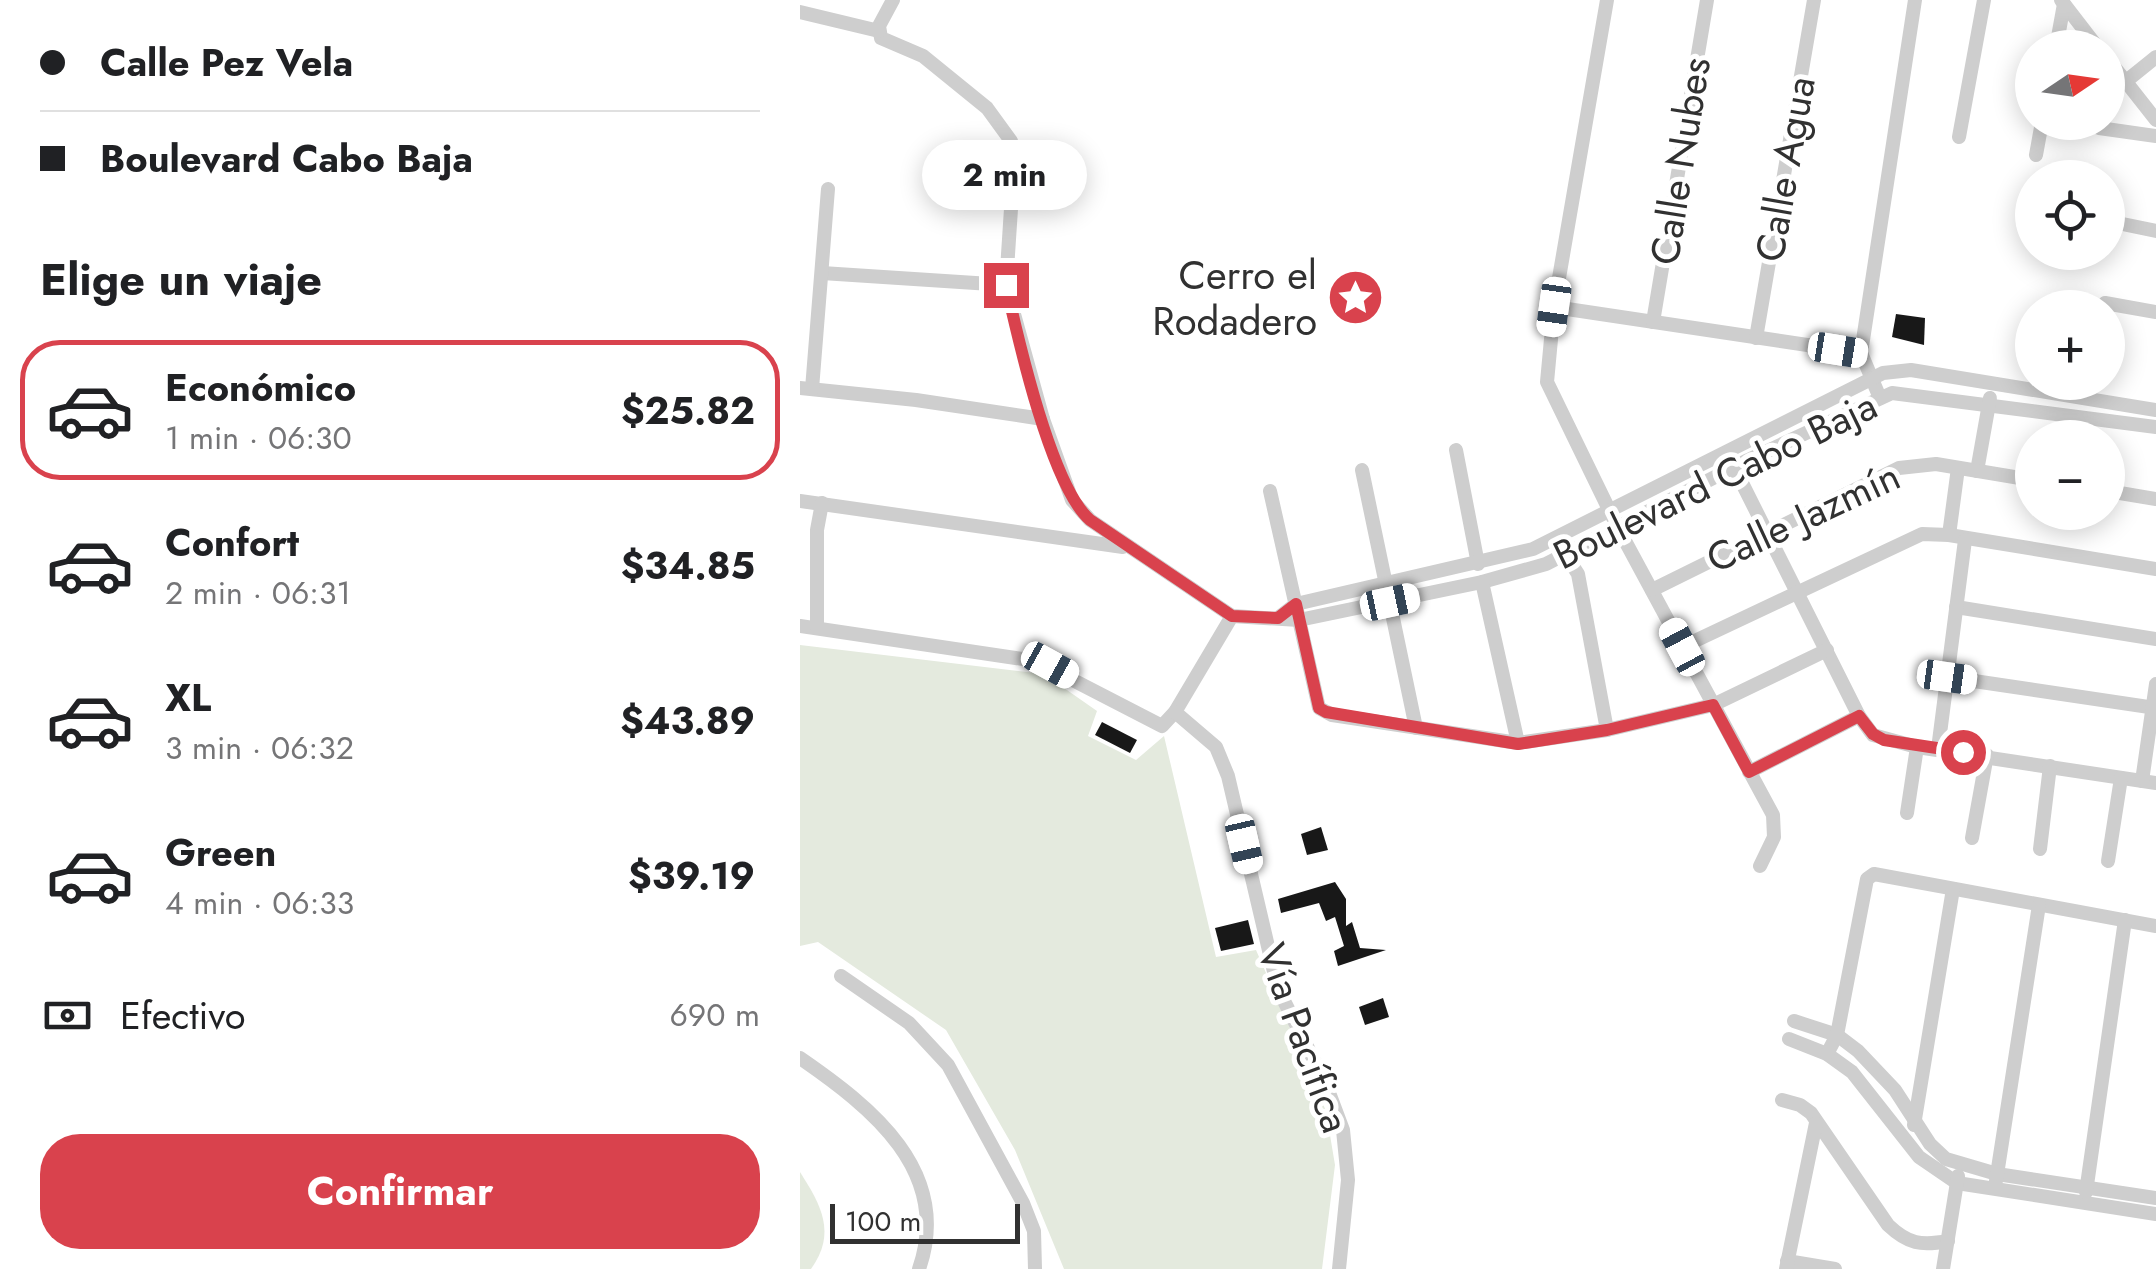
<!DOCTYPE html>
<html lang="es">
<meta charset="utf-8">
<style>
body{margin:0;font-family:Jost,sans-serif;background:#f2f2f2;color:#202124;height:100vh;display:flex;flex-direction:column;font-size:38px;white-space:nowrap}
*{box-sizing:border-box;margin:0}
p{font-size:32px;color:#757577}
.icon{flex:none;width:55px;height:55px;fill:none;stroke:currentColor;stroke-width:2;stroke-linecap:round;stroke-linejoin:round}
.map{position:relative;flex:1;overflow:hidden}
.drawer{display:flex;flex-direction:column;background:#fff;width:800px}
.drawer>*{flex:none}
.hud{display:grid;align-content:center;height:220px;padding:0 40px;background:#fff}
.needle{width:65px;rotate:77deg}
.tools{position:absolute;left:1215px;top:30px;display:grid;gap:20px}
.tools a{display:grid;place-items:center;width:110px;height:110px;border-radius:50%;background:#fff;box-shadow:0 5px 25px #0003;font-size:50px}
.scale{position:absolute;left:30px;bottom:25px;width:190px;box-sizing:border-box;padding-left:10px;border:5px solid #313131;border-top:0;font-size:28px;line-height:35px;white-space:nowrap;color:#313131;-webkit-text-stroke:8px #fff;paint-order:stroke}
.end{position:absolute;width:45px;height:45px;margin:-22px;border:12px solid #d9424d;background:#fff;box-shadow:0 0 0 5px #fff}
.from{border-radius:50%}
.bubble{position:absolute;height:70px;border-radius:35px;background:#fff;box-shadow:0 5px 25px #0003;font-size:32px;font-weight:700;line-height:70px;text-align:center}
.car{position:absolute;width:30px;height:60px;margin:-30px -15px;border-radius:12px;box-shadow:0 0 8px 2px #0007;background:linear-gradient(#fff 24%,#345 0 40%,#fff 0 76%,#345 0 86%,#fff 0)}
.hud b{display:flex;align-items:center;gap:35px;height:95px;font-size:38px}
.hud b+b{border-top:2px solid #e0e0e0}
.hud i{width:25px;height:25px;background:#202124}
ul{padding:0;list-style:none}
li{display:flex;align-items:center;gap:30px;height:140px;margin:0 20px 15px;padding:0 20px;border:5px solid transparent;border-radius:40px}
li div{flex:1}
li b{display:block;font-size:38px}
li em{font-style:normal;font-weight:700}
li.active{border-color:#d9424d}
li>.icon{width:90px;height:90px;stroke-width:1.5}
h2{padding:0 40px;font-size:45px;line-height:120px}
.pay{display:flex;align-items:center;gap:25px;height:110px;padding:0 40px;font-size:38px}
.pay p{margin-inline-start:auto}
.action{display:flex;gap:20px;margin-top:auto;padding:20px 40px}
.action a{flex:1;height:115px;border-radius:40px;background:#d9424d;color:#fff;font-size:40px;font-weight:700;line-height:115px;text-align:center}
main{display:flex;flex:1;min-height:0}
.map>svg:first-child{display:block}
.green{fill:#e4eade}
.building{fill:#181818}
.lines{fill:none;stroke-linecap:round;stroke-linejoin:round}
.minor{stroke:#cecece;stroke-width:14}
.route{stroke:#d9424d;stroke-width:12}
.labels{text-anchor:middle;dominant-baseline:central;stroke-width:10;stroke-linejoin:round;paint-order:stroke}
.street-label{font-size:40px;fill:#313131;stroke:#fff}
.poi-label{font-size:40px;fill:#313131;stroke:#fff;text-anchor:end}
</style>
<main>
<section class="drawer">
<div class="hud">
<b><i class="from"></i>Calle Pez Vela</b>
<b><i></i>Boulevard Cabo Baja</b>
</div>
<h2>Elige un viaje</h2>
<ul>
<li class="active"><svg class="icon" aria-label="car" viewBox="0 0 24 24"><path d="M5 17H2v-5l4-1 3-4h7l3 4 3 1v5h-3M9 17h6M6 11h13"/><circle cx="7" cy="17" r="2"/><circle cx="17" cy="17" r="2"/></svg><div><b>Económico</b><p>1 min · 06:30</p></div><em>$25.82</em></li>
<li><svg class="icon" aria-label="car" viewBox="0 0 24 24"><path d="M5 17H2v-5l4-1 3-4h7l3 4 3 1v5h-3M9 17h6M6 11h13"/><circle cx="7" cy="17" r="2"/><circle cx="17" cy="17" r="2"/></svg><div><b>Confort</b><p>2 min · 06:31</p></div><em>$34.85</em></li>
<li><svg class="icon" aria-label="car" viewBox="0 0 24 24"><path d="M5 17H2v-5l4-1 3-4h7l3 4 3 1v5h-3M9 17h6M6 11h13"/><circle cx="7" cy="17" r="2"/><circle cx="17" cy="17" r="2"/></svg><div><b>XL</b><p>3 min · 06:32</p></div><em>$43.89</em></li>
<li><svg class="icon" aria-label="car" viewBox="0 0 24 24"><path d="M5 17H2v-5l4-1 3-4h7l3 4 3 1v5h-3M9 17h6M6 11h13"/><circle cx="7" cy="17" r="2"/><circle cx="17" cy="17" r="2"/></svg><div><b>Green</b><p>4 min · 06:33</p></div><em>$39.19</em></li>
</ul>
<div class="pay"><svg class="icon" aria-label="cash" viewBox="0 0 24 24"><path d="M3 7h18v10H3z"/><circle cx="12" cy="12" r="2"/></svg>Efectivo<p>690 m</p></div>
<div class="action"><a>Confirmar</a></div>
</section>
<div class="map">
<svg width="1356" height="1269" viewBox="0 0 1356 1269">
<rect width="100%" height="100%" fill="#fff"/>
<!-- green -->
<g class="green">
<polygon points="0,645 244,674 297,711 288,736 336,760 364,736 416,957 456,950 526,1111 535,1165 522,1269 264,1269 215,1150 146,1030 18,942 0,946"/>
<path d="M0 1172C21 1205 37 1233 11 1269H0Z"/>
</g>
<!-- building -->
<g class="building">
<polygon points="1096,314 1125,318 1124,345 1092,337"/>
<polygon points="302,722 337,740 330,753 295,735"/>
<polygon points="521,827 528,850 507,855 501,834"/>
<polygon points="535,882 546,899 546,926 552,922 560,948 586,950 538,966 534,951 544,946 535,917 526,921 519,903 481,913 478,899"/>
<polygon points="448,920 454,944 421,951 415,928"/>
<polygon points="583,998 589,1017 565,1025 559,1007"/>
</g>
<g class="lines">
<!-- minor -->
<g class="minor">
<polyline points="93,0 79,26 81,38 123,56 187,108 211,141 214,163 206,285 243,419 272,500 290,520 432,616 499,620 682,582 746,564 948,460 1092,393 1356,427"/>
<polyline points="807,0 754,307 747,382 817,526 973,815 974,837 960,866"/>
<polyline points="1261,0 1298,48"/>
<polyline points="0,12 79,31"/>
<polyline points="1256,48 1264,4"/>
<polyline points="1308,59 1356,120"/>
<polyline points="1325,82 1356,57"/>
<polyline points="1299,128 1356,136"/>
<polyline points="1159,137 1184,0"/>
<polyline points="1236,155 1242,122"/>
<polyline points="1308,221 1356,231"/>
<polyline points="22,273 206,285"/>
<polyline points="1305,303 1356,312"/>
<polyline points="754,307 1061,353"/>
<polyline points="853,322 907,0"/>
<polyline points="956,338 1014,0"/>
<polyline points="0,388 116,400 243,419"/>
<polyline points="12,389 28,189"/>
<polyline points="1080,398 1061,353 1115,0"/>
<polyline points="656,450 678,564"/>
<polyline points="934,467 1059,716 1073,735 1117,747 1356,783"/>
<polyline points="562,470 616,728"/>
<polyline points="1177,471 1190,398"/>
<polyline points="470,491 519,708 532,715 718,743 807,730 913,705 1027,650"/>
<polyline points="1308,491 1356,499"/>
<polyline points="0,501 323,547"/>
<polyline points="1149,535 1158,468"/>
<polyline points="765,554 778,574 807,730"/>
<polyline points="682,582 718,743"/>
<polyline points="852,590 1099,468 1136,464 1232,480"/>
<polyline points="1156,607 1356,639"/>
<polyline points="478,618 496,604 733,549 1083,373 1111,370 1356,410"/>
<polyline points="0,626 236,661 362,726 375,712 432,616"/>
<polyline points="17,628 17,530 22,503"/>
<polyline points="882,647 1122,534 1149,535 1356,569"/>
<polyline points="1147,677 1356,708"/>
<polyline points="375,712 416,747 428,776 478,989 525,1082 543,1130 548,1180 539,1269"/>
<polyline points="1138,749 1165,540"/>
<polyline points="949,772 1059,716"/>
<polyline points="1342,781 1356,684"/>
<polyline points="1107,813 1117,747"/>
<polyline points="1172,838 1187,755"/>
<polyline points="1240,849 1250,766"/>
<polyline points="1308,861 1321,778"/>
<polyline points="41,976 109,1023 148,1065 223,1203 234,1231 235,1269"/>
<polyline points="994,1021 1037,1035 1058,1051 1095,1090 1130,1144 1146,1159 1197,1174 1356,1198"/>
<polyline points="989,1039 1027,1054 1052,1072 1119,1157 1157,1183 1356,1214"/>
<polyline points="1027,1054 1037,1035 1067,879 1074,874 1356,926"/>
<path d="M0 1058C71 1107 153 1171 119 1269"/>
<path d="M982 1100 1000 1105 1011 1113 1088 1225C1108 1244 1121 1246 1148 1241"/>
<polyline points="1114,1125 1153,889"/>
<polyline points="1196,1181 1239,905"/>
<polyline points="1286,1192 1325,920"/>
<polyline points="987,1261 1035,1269"/>
<polyline points="986,1269 1016,1123"/>
<polyline points="1143,1269 1158,1176"/>
</g>
</g>
<g class="lines">
<!-- route -->
<path class="route" d="M206 285C218 339 251 486 290 520L432 616 478 618 496 604 519 708 526 712 718 744 807 730 913 705 949 772 1059 716 1073 734 1084 740 1163 752"/>
</g>
<!-- icons -->
<defs>
<symbol id="sight-disc" viewBox="-11 -11 22 22"><circle r="9.5" fill="#d9424d" stroke="#fff"/><path d="M0-6L1.8-2.2L6-1.7L2.9 1.2L3.7 5.4L0 3.3L-3.7 5.4L-2.9 1.2L-6-1.7L-1.8-2.2Z" fill="#fff"/></symbol>
</defs>
<g fill-rule="evenodd">
<use href="#sight-disc" x="524" y="266" width="63" height="63"/>
</g>
<g class="labels">
<!-- street labels -->
<g class="street-label">
<text transform="translate(880 161) rotate(-81)">Calle Nubes</text>
<text transform="translate(985 169) rotate(-80)">Calle Agua</text>
<text transform="translate(915 480) rotate(-26)">Boulevard Cabo Baja</text>
<text transform="translate(1003 517) rotate(-25)">Calle Jazmín</text>
<text transform="translate(504 1038) rotate(70)">Vía Pacífica</text>
</g>
<!-- poi labels -->
<g class="poi-label">
<text x="517" y="275">Cerro el<tspan x="517" dy="46">Rodadero</tspan></text>
</g>
</g>
</svg>
<div class="tools">
<a><svg class="needle" viewBox="-14 -14 28 28"><path d="M0-13l5 13h-10z" fill="#e53935"/><path d="M0 13l5-13h-10z" fill="#757577"/></svg></a>
<a><svg class="icon" aria-label="locate" viewBox="0 0 24 24"><circle cx="12" cy="12" r="6"/><path d="M12 2v4M12 18v4M2 12h4M18 12h4"/></svg></a>
<a>+</a>
<a>−</a>
</div>
<div class="scale">100 m</div>
<i class="end from" style="left:1163px;top:752px"></i>
<i class="end" style="left:206px;top:285px"></i>
<div class="bubble" style="left:122px;top:140px;width:165px">2 min</div>
<i class="car" style="left:754px;top:307px;rotate:188deg"></i>
<i class="car" style="left:1038px;top:350px;rotate:99deg"></i>
<i class="car" style="left:590px;top:602px;rotate:78deg"></i>
<i class="car" style="left:882px;top:647px;rotate:332deg"></i>
<i class="car" style="left:250px;top:665px;rotate:119deg"></i>
<i class="car" style="left:1147px;top:677px;rotate:98deg"></i>
<i class="car" style="left:444px;top:844px;rotate:167deg"></i>
</div>
</main>
